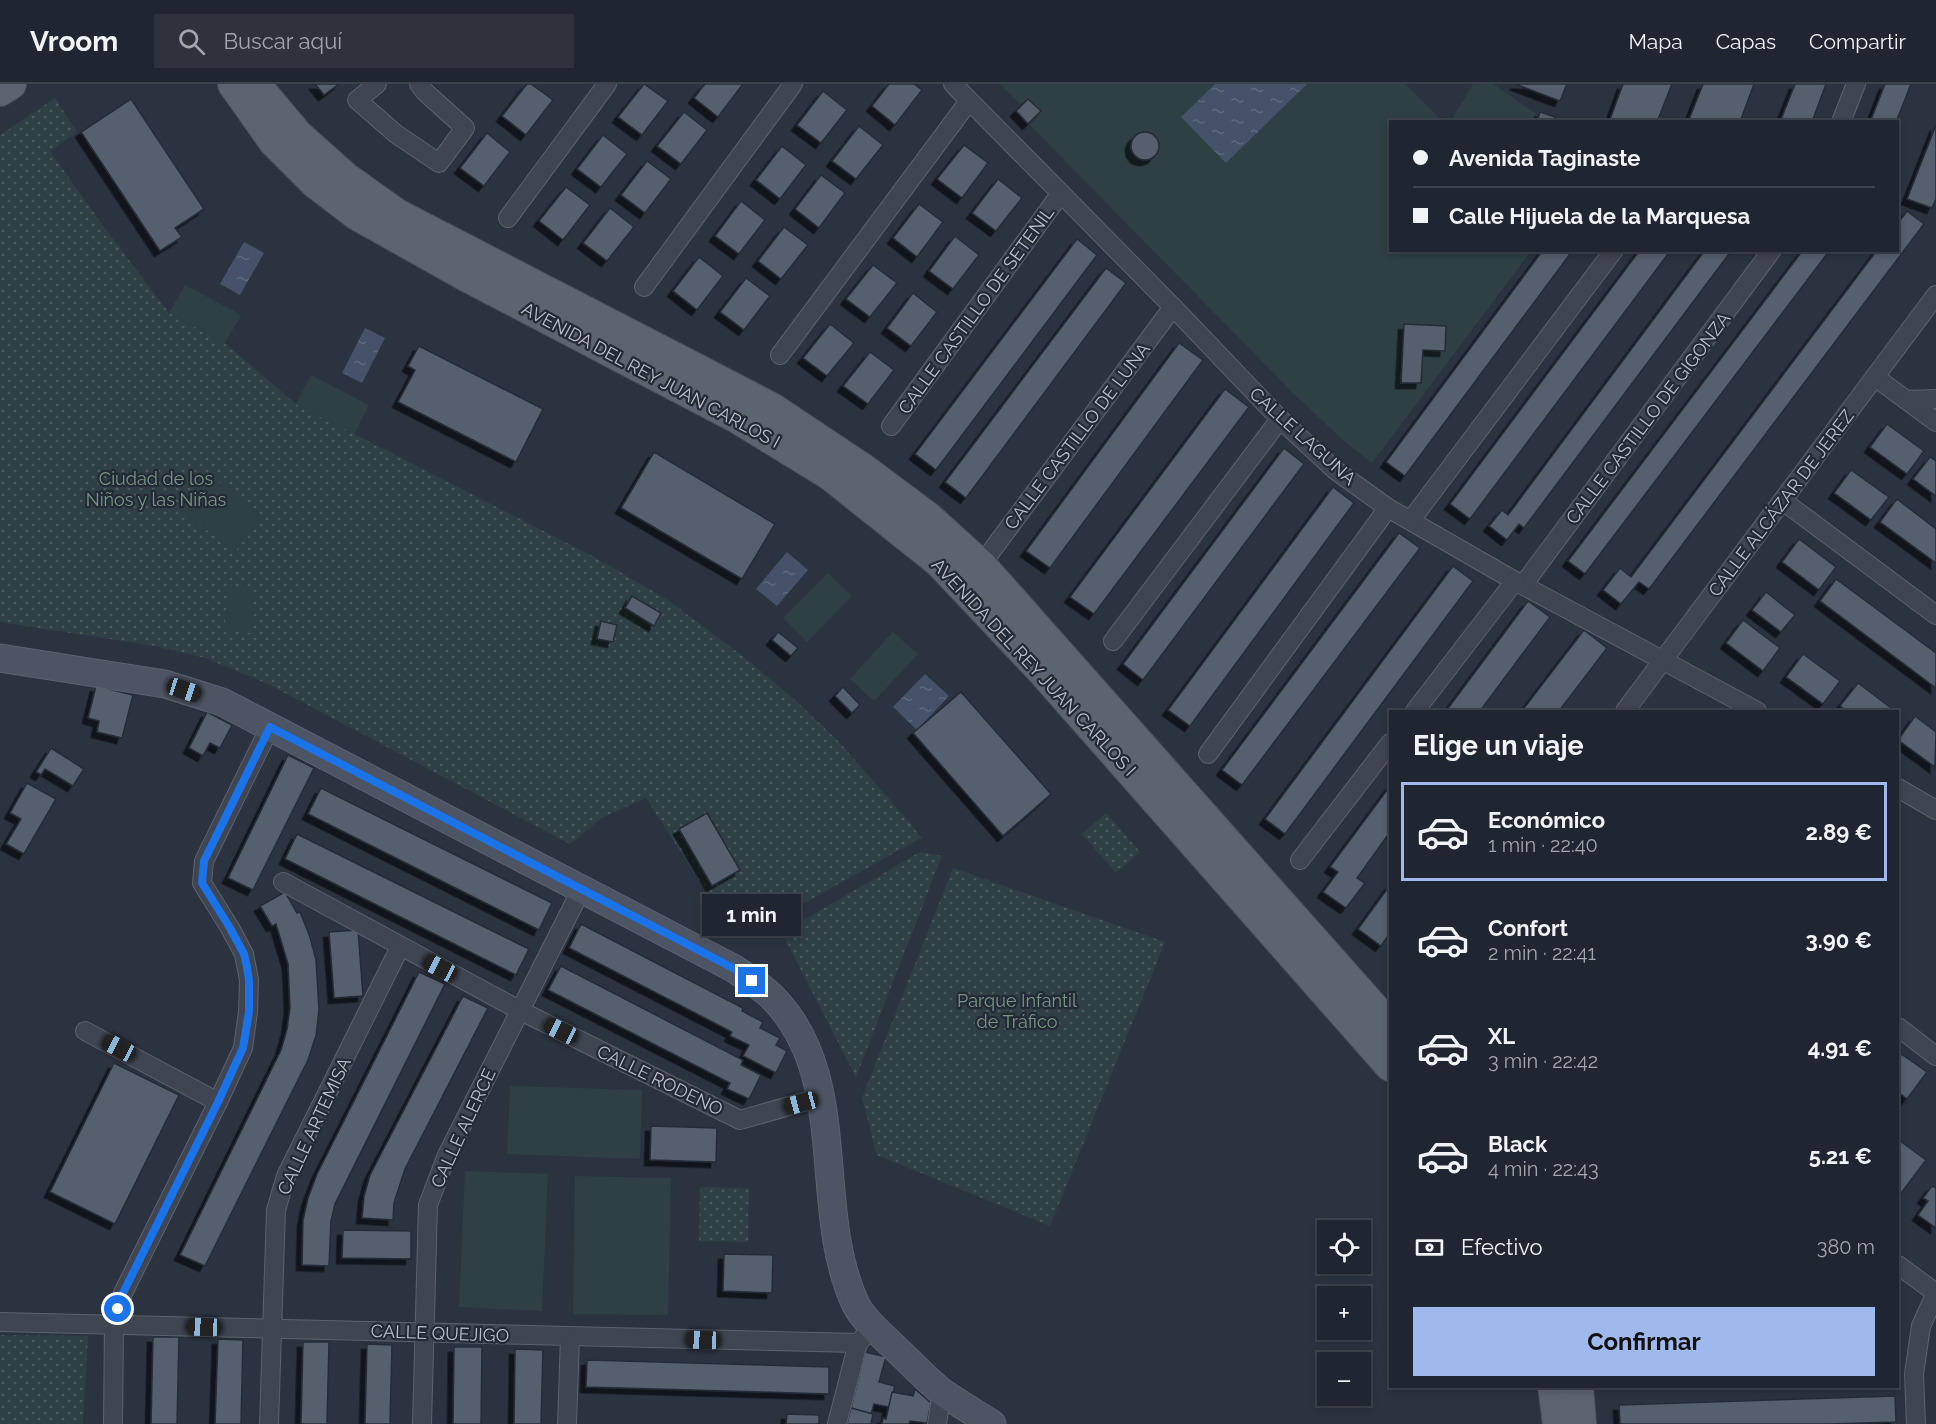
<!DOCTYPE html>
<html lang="es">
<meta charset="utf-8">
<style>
body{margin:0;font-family:Raleway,sans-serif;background:#2d323d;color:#f1f3f6;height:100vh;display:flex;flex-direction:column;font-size:22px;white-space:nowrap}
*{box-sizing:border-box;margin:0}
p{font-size:20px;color:#a2a5ab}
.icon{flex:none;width:33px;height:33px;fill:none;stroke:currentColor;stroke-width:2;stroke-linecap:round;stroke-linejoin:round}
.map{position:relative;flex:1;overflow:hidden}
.side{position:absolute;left:1389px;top:626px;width:510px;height:678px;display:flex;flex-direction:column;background:#202631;border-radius:0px;box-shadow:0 3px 9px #0003,0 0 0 2px #3d434d}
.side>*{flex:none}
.hud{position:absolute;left:1389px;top:36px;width:510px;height:132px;border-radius:0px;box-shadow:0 3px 9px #0003,0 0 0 2px #3d434d;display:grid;align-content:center;height:132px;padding:0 24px;background:#202631}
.buttons{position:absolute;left:1317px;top:1136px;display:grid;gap:12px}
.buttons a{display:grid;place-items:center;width:54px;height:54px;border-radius:0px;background:#202631;box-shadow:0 3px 9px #0003,0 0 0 2px #3d434d;font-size:30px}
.end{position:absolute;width:27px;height:27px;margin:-14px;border:8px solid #1a73e8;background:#fff;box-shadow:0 0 0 3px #fff}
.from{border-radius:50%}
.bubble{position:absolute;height:42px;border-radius:0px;background:#202631;box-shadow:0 3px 9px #0003,0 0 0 2px #3d434d;font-size:20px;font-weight:700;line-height:42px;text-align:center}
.car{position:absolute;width:18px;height:36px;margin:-18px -9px;border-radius:8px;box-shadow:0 0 4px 2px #0007;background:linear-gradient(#222 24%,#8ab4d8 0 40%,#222 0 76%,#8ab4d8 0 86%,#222 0)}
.hud b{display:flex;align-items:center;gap:21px;height:57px;font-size:22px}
.hud b+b{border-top:2px solid #3d434d}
.hud i{width:15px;height:15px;background:#f1f3f6}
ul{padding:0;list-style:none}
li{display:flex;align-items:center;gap:18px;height:99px;margin:0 12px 9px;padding:0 12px;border:3px solid transparent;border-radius:0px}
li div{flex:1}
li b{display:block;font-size:22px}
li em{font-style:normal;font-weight:700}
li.on{border-color:#9fb9ed}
li>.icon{width:54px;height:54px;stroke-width:1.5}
h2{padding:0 24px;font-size:27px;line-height:72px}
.pay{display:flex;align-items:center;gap:15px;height:66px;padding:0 24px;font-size:22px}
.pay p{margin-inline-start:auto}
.button{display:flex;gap:12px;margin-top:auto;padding:12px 24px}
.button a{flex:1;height:69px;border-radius:0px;background:#9fb9ed;color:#111;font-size:24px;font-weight:700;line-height:69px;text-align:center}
header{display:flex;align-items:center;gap:36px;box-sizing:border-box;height:84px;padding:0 30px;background:#202631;border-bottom:2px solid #3d434d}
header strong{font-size:28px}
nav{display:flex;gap:33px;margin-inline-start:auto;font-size:21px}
.search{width:420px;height:54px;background:#2d323d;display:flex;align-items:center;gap:15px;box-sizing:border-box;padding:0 21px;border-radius:0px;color:#a2a5ab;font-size:22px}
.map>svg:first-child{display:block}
.grass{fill:url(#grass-dots)}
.pitch{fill:#2e4043}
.water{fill:url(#water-ripples)}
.building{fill:#565f6e;stroke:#252c38;stroke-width:1.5;filter:url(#shadow)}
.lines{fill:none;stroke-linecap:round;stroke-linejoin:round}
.street-casing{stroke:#5d636e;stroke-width:20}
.secondary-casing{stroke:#5d636e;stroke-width:29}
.primary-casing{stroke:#484e5a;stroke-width:32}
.street{stroke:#3f4551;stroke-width:18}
.secondary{stroke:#4d5463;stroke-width:27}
.primary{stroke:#5d6471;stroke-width:30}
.route{stroke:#1a73e8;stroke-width:8}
.labels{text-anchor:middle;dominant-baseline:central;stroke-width:4.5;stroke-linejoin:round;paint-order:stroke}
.street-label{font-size:18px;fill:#bcc1cb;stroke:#232a36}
.park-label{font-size:18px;fill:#769980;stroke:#232a36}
</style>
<header>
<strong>Vroom</strong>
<div class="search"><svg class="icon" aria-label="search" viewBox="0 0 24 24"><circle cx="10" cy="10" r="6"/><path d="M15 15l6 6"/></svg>Buscar aquí</div>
<nav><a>Mapa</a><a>Capas</a><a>Compartir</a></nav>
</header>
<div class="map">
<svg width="1936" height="1340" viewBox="0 0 1936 1340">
<defs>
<pattern id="grass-dots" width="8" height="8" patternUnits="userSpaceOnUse" patternTransform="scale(1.5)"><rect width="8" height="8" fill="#2e4043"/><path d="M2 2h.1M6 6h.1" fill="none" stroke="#4a5a5d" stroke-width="1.8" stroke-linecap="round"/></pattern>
<pattern id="water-ripples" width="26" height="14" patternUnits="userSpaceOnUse" patternTransform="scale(1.5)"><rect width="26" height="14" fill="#455269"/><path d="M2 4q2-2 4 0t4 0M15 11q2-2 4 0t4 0" fill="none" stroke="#5e697d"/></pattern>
<filter id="shadow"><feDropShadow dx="-5.5" dy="5.5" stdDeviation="0" flood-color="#0009"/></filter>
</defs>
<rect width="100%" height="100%" fill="#2b3341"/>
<!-- grass -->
<g class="grass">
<polygon points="55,14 77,48 50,67 101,139 169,229 225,259 296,320 594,473 668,516 749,577 794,615 838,657 912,741 921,754 763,842 707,809 646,714 602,734 570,760 268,600 205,574 155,562 0,538 0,51"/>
<polygon points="1106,729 1140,768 1116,789 1082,750"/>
<polygon points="920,768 942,772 856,993 782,849"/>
<polygon points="953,784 1165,858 1050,1142 877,1071 862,1014"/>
<polygon points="700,1103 749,1104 748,1158 699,1157"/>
<polygon points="0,1251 88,1252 83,1340 0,1340"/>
</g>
<!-- pitch -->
<g class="pitch">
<polygon points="1000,0 1405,0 1442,37 1390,38 1390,166 1531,167 1372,379 1344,357 1293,309 1016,27 1021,21"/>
<polygon points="1473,0 1493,0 1536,30 1533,37 1451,37"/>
<polygon points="185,201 241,231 225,259 169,229"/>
<polygon points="311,291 369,321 354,350 296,320"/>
<polygon points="207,389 263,432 235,468 179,425"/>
<polygon points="828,489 852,512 807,558 783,534"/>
<polygon points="228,505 254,507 250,549 224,546"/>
<polygon points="893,548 918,570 874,617 850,595"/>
<polygon points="510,1002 642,1006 640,1075 507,1070"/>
<polygon points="465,1087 548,1090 542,1227 459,1223"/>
<polygon points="575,1092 671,1094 668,1231 573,1230"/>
</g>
<!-- water -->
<g class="water">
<polygon points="1215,0 1307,0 1226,79 1181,33"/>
<polygon points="244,158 264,169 240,211 220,200"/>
<polygon points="365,244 385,254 362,299 342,289"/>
<polygon points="787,468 808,486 777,522 756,505"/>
<polygon points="925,590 949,612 917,646 893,623"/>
</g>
<!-- building -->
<g class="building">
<polygon points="315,0 339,0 324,11"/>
<polygon points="527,0 531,0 553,16 526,51 502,32"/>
<polygon points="644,0 668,17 642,51 618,33"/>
<polygon points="705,0 743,0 718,33 694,14"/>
<polygon points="889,0 914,0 922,6 895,41 872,22"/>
<polygon points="1515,0 1567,0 1560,17"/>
<polygon points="1623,0 1672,0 1657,38 1609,38"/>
<polygon points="1703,0 1754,0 1740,38 1688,38"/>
<polygon points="1795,0 1826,0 1812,38 1780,38"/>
<polygon points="1885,0 1911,0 1896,38 1870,38"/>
<polygon points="823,7 847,26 821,59 797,41"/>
<polygon points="131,15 204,125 175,144 182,153 160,167 81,48"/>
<polygon points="1028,15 1041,27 1028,40 1016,27"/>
<polygon points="684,28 707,46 681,80 657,62"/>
<polygon points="1540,28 1555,33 1553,38 1537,38"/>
<polygon points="1936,41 1936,115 1932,124 1907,115"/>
<polygon points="859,42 883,61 856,95 832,77"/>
<circle cx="1145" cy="62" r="14"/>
<polygon points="487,49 510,68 484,102 460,84"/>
<polygon points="603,51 627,70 601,103 577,85"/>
<polygon points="964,61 988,79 962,114 937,95"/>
<polygon points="782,62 806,81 780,115 756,96"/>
<polygon points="647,77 671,95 645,129 621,111"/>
<polygon points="821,91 845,109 819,144 795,125"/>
<polygon points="998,95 1022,114 996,147 972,129"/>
<polygon points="566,103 590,121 563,156 539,137"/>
<polygon points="741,117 765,136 739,170 715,152"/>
<polygon points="919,120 943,138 917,173 893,154"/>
<polygon points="610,124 634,143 607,177 583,159"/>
<polygon points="1907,127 1924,140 1649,505 1639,498 1621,520 1603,506 1620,484 1631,493 1877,166 1898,166 1898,139"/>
<polygon points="784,143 808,161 781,195 758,177"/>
<polygon points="955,152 979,171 953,205 929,187"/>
<polygon points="1077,155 1097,171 936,386 915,370"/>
<polygon points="1543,166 1573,166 1405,392 1386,378"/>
<polygon points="1640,166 1671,166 1470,435 1450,420"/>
<polygon points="1705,166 1732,166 1524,444 1519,440 1507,456 1489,442 1502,426 1508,431"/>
<polygon points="1803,166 1830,166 1585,490 1568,477"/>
<polygon points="699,173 723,192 697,226 673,207"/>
<polygon points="873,181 897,199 870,233 846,215"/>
<polygon points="1106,184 1126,199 966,414 945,398"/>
<polygon points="746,194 770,212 744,246 720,228"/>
<polygon points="913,209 937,228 911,262 887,244"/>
<polygon points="830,240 854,259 827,292 803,274"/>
<polygon points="1404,240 1446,242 1445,267 1423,266 1421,299 1401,299"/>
<polygon points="1179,259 1203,276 1050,484 1026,467"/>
<polygon points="419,262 543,325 516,378 398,318 415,286 408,282"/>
<polygon points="870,268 894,286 868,320 843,302"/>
<polygon points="1225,305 1249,323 1094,530 1070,513"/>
<polygon points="1887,340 1924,367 1907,390 1870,363"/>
<polygon points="1284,364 1304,380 1143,596 1123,580"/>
<polygon points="654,368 775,440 742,495 621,424"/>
<polygon points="1930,373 1936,377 1936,412 1913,395"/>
<polygon points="1851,386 1889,413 1871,436 1834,409"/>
<polygon points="1333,403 1354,419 1190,642 1168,626"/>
<polygon points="1897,415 1936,445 1936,479 1880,438"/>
<polygon points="1399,449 1420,464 1242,701 1222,686"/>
<polygon points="1799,455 1836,483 1819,506 1782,478"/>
<polygon points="1453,482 1473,497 1285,750 1265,735"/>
<polygon points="1836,495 1936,569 1936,604 1820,517"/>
<polygon points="1766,508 1795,531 1781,548 1752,526"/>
<polygon points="632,512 661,529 654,542 625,524"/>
<polygon points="1528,517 1550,533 1480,627 1446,627"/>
<polygon points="1743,536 1780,564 1763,587 1726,559"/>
<polygon points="601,537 617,541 613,558 597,555"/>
<polygon points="1584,546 1607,564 1559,627 1522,627"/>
<polygon points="778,548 798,564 791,572 772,556"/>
<polygon points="1803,570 1840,597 1823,620 1786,593"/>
<polygon points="1858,599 1895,627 1847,627 1840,622"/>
<polygon points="96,602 133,611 122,654 97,648 99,637 88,634"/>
<polygon points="843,603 860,621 852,629 835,612"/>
<polygon points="961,608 1051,710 1003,752 913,649"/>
<polygon points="207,628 232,641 220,664 210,659 203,672 189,664"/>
<polygon points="1915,632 1936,648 1935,683 1898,656"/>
<polygon points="51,664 84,685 73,702 45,685 41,691 36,688"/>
<polygon points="288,671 314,684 253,806 228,794"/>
<polygon points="27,699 56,715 24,770 6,760 21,735 10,729"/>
<polygon points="1390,702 1390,748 1357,794 1365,799 1346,824 1323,808 1338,788 1330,783"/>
<polygon points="321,704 552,819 539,846 308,730"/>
<polygon points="707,729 740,786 712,802 679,745"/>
<polygon points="297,750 529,865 516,891 285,775"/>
<polygon points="1390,801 1390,849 1381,862 1358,845"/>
<polygon points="285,808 297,829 300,828 310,853 316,876 319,926 316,952 308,976 205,1182 180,1171 281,966 287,945 290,924 288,880 276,840 272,842 260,822"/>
<polygon points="581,840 743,924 742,927 763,938 760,944 780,954 776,961 787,967 776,989 743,972 749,961 730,952 732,948 569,864"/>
<polygon points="358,846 363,912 334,914 329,848"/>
<polygon points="561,882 743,976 741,981 761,991 749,1015 727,1005 730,999 548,906"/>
<polygon points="419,888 445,900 335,1120 331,1137 329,1182 302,1181 303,1136 308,1114 317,1090"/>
<polygon points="463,912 488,924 405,1085 394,1119 393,1136 362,1134 364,1112 370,1091"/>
<polygon points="1901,970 1927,988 1907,1015 1898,1008 1898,975"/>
<polygon points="114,979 179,1011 115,1140 50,1108"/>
<polygon points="651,1042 717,1044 716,1078 650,1076"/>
<polygon points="1900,1057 1926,1076 1899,1112 1898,1060"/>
<polygon points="1932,1102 1936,1104 1936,1144 1918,1131 1928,1117 1923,1114"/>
<polygon points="343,1146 411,1147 411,1175 342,1174"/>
<polygon points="724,1170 773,1171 772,1209 723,1207"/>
<polygon points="153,1253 179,1253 177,1340 151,1340"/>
<polygon points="218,1255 243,1256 241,1340 215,1340"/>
<polygon points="303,1258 329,1258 327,1340 301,1340"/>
<polygon points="367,1260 392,1261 390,1340 365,1340"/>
<polygon points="454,1263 482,1263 481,1340 453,1340"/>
<polygon points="515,1265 543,1266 541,1340 514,1340"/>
<polygon points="865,1268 886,1273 879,1298 895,1302 889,1323 874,1320 871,1330 851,1324"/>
<polygon points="587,1276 829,1283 829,1310 586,1303"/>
<polygon points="915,1305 931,1319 927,1339 910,1337 909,1340 882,1340 883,1334 886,1335 892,1308 913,1312"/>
<polygon points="1895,1312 1896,1338 1829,1340 1620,1340 1619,1321"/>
<polygon points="851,1324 873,1330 871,1340 847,1340"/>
<polygon points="787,1330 819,1331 819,1340 786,1340"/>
</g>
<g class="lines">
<defs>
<g id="street">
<polyline points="377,0 357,16 396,50 439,79 465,44 425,8 419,0"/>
<polyline points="953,0 1173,223 1280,335 1335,386 1388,424 1515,497 1757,627"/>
<polyline points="1841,38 1856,0"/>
<polyline points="508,134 607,0"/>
<polyline points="644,203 793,0"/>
<polyline points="780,271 969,17"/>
<polyline points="1875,293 1936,338"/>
<polyline points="1906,316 1936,315"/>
<polyline points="891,342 1061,109"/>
<polyline points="1783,417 1936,531"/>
<polyline points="1411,436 1614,166"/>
<polyline points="981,481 1173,223"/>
<polyline points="1523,501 1772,166"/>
<polyline points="1113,557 1280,335"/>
<polyline points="1415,627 1515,497"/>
<polyline points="1625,627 1936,211"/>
<polyline points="1208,670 1388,424"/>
<polyline points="1898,704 1936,726"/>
<polyline points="1300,776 1390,659"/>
<polyline points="283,798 521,927 740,1036 821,1013"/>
<polyline points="1898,943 1936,972"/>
<polyline points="85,947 218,1018"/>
<polyline points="1898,1181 1936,1209"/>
<polyline points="0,1238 858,1259 873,1243"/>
<polyline points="113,1340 114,1240 123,1209 218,1018 243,964 248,928 249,896 244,870 230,844 202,799 204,777 270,643"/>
<polyline points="269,1340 276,1126 286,1092 400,863"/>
<polyline points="422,1340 428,1121 447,1071 582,804"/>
<polyline points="567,1340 570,1253"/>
<polyline points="837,1340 858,1259"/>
<polyline points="937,1340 942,1307"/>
<polyline points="1916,1340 1914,1290 1921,1242 1936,1209"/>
</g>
<path id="secondary" d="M0 574 165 600 222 618 733 884C745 892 759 901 770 911 853 991 810 1124 856 1221 865 1238 882 1251 895 1264 911 1279 926 1295 942 1308 958 1319 975 1329 992 1340"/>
<g id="primary">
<polyline points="233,0 274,58 315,99 357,131 464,191 737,334 830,391 939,478 1041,586 1390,982"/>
<polyline points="258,0 261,7 298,51 345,93 397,130 772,324 865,386 928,433 981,481 1390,942"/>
<polyline points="0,7 11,0"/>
<polyline points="1553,1302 1558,1340"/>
<polyline points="1578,1302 1581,1340"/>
</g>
</defs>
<!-- street casing -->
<use href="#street" class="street-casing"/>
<!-- secondary casing -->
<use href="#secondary" class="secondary-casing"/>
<!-- primary casing -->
<use href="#primary" class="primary-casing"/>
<!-- street -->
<use href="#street" class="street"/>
<!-- secondary -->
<use href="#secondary" class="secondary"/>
<!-- primary -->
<use href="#primary" class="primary"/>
</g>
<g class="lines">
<!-- route -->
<polyline class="route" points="118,1225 123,1209 218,1018 243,964 249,928 249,896 247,883 244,870 230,844 202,799 204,777 270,643 733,884 752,897"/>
</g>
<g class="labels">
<!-- street labels -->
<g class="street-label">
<text transform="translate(976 226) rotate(-54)">CALLE CASTILLO DE SETENIL</text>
<text transform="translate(651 291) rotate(28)">AVENIDA DEL REY JUAN CARLOS I</text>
<text transform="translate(1648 334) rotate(-53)">CALLE CASTILLO DE GIGONZA</text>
<text transform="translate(1077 352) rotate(-53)">CALLE CASTILLO DE LUNA</text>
<text transform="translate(1303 352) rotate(42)">CALLE LAGUNA</text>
<text transform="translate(1781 419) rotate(-53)">CALLE ALCÁZAR DE JEREZ</text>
<text transform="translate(1034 583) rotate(47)">AVENIDA DEL REY JUAN CARLOS I</text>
<text transform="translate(660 996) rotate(26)">CALLE RODENO</text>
<text transform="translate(314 1042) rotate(-65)">CALLE ARTEMISA</text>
<text transform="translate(463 1044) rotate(-65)">CALLE ALERCE</text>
<text transform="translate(440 1249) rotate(2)">CALLE QUEJIGO</text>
</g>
<!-- park labels -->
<g class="park-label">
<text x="156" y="394">Ciudad de los<tspan x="156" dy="21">Niños y las Niñas</tspan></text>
<text x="1017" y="916">Parque Infantil<tspan x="1017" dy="21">de Tráfico</tspan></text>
</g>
</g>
</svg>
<div class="buttons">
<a><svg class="icon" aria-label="locate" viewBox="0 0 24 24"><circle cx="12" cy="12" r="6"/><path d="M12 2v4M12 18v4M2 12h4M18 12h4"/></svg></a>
<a>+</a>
<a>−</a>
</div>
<i class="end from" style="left:118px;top:1225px"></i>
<i class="end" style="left:752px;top:897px"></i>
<div class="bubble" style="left:702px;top:810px;width:99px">1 min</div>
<i class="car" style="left:184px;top:606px;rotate:108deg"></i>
<i class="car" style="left:440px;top:884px;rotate:298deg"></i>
<i class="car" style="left:561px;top:947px;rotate:296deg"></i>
<i class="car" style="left:119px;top:964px;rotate:298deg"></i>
<i class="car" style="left:801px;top:1019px;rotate:255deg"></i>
<i class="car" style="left:204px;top:1243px;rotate:272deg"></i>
<i class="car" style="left:703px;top:1256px;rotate:272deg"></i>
<div class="hud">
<b><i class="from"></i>Avenida Taginaste</b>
<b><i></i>Calle Hijuela de la Marquesa</b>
</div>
<section class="side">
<h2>Elige un viaje</h2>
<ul>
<li class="on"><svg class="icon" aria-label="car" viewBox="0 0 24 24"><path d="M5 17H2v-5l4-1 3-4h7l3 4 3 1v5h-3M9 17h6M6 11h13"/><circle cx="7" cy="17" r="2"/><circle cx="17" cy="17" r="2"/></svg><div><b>Económico</b><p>1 min · 22:40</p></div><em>2.89 €</em></li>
<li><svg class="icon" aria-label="car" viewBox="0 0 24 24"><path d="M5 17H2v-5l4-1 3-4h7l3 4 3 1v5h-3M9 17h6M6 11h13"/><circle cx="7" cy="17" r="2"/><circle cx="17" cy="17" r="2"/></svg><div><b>Confort</b><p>2 min · 22:41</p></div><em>3.90 €</em></li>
<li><svg class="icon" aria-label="car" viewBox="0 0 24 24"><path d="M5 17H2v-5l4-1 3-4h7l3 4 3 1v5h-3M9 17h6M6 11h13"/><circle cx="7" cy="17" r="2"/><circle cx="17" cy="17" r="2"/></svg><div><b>XL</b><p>3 min · 22:42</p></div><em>4.91 €</em></li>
<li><svg class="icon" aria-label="car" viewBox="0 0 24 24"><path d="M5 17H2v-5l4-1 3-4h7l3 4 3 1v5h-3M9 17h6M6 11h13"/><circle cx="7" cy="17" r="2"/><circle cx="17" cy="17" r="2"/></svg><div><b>Black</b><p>4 min · 22:43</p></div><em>5.21 €</em></li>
</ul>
<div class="pay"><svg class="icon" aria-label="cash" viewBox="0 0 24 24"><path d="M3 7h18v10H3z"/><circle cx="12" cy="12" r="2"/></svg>Efectivo<p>380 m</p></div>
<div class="button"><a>Confirmar</a></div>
</section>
</div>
